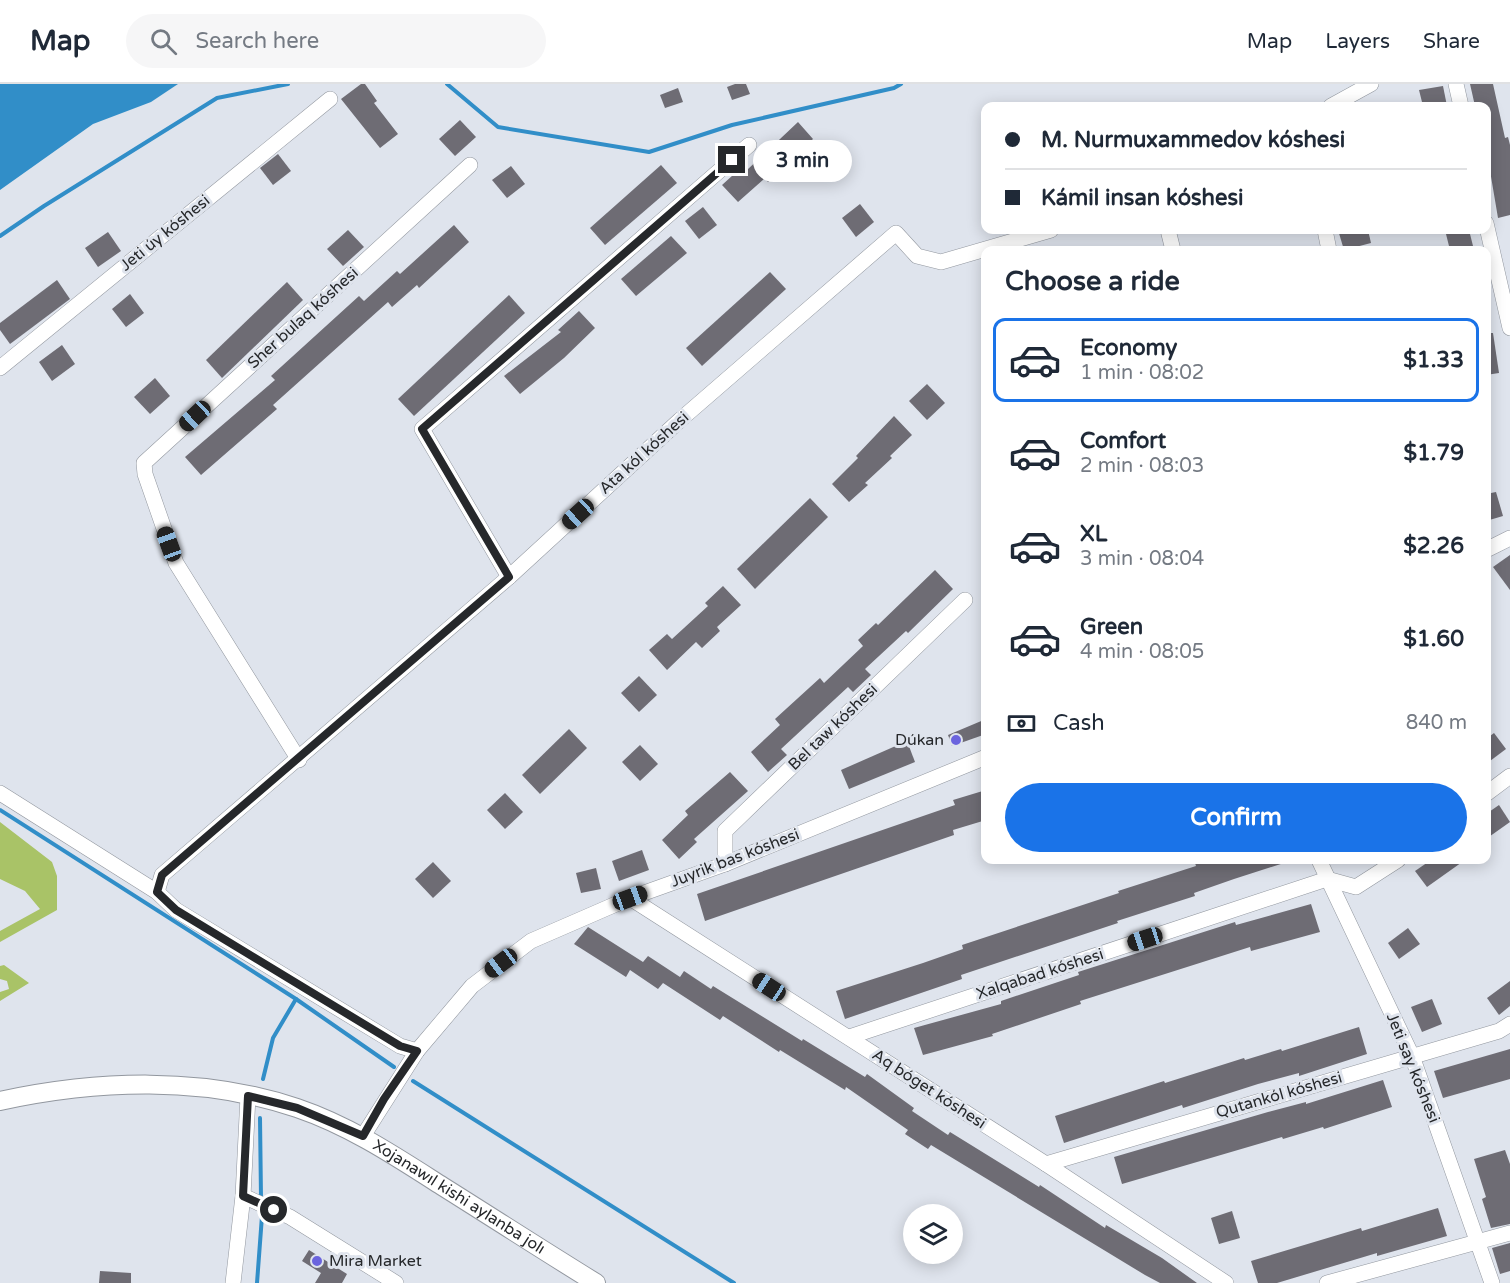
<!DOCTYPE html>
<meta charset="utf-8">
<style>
body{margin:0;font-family:"Varela Round",sans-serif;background:#f6f6f7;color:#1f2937;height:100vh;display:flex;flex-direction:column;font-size:22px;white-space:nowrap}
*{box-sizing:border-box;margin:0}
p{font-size:20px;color:#747a83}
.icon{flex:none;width:33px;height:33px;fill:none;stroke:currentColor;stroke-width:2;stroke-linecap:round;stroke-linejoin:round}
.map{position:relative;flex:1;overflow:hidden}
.sheet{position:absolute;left:981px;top:162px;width:510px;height:618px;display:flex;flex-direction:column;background:#fff;border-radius:12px;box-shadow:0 3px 15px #0003}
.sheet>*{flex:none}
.guide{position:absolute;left:981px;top:18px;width:510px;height:132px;border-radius:12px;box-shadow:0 3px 15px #0003;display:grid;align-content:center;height:132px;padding:0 24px;background:#fff}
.controls{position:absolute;left:903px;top:1120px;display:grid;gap:12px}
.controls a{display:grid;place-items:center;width:60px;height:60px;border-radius:50%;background:#fff;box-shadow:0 3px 15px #0003;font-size:30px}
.end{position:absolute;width:27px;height:27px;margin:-14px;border:8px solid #26282b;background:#fff;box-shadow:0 0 0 3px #fff}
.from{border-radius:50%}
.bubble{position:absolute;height:42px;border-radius:21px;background:#fff;box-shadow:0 3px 15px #0003;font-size:20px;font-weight:700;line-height:42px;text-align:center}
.car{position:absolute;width:18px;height:36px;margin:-18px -9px;border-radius:8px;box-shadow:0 0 4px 2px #0007;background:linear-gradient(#222 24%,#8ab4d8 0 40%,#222 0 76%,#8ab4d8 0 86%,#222 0)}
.guide b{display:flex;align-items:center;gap:21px;height:57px;font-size:22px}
.guide b+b{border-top:2px solid #e0e1e3}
.guide i{width:15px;height:15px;background:#1f2937}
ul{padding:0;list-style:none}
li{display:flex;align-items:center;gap:18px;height:84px;margin:0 12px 9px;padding:0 12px;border:3px solid transparent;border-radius:12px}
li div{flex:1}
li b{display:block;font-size:22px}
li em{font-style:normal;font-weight:700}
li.on{border-color:#1a73e8}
li>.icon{width:54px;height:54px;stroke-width:1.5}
h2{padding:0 24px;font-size:27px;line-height:72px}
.pay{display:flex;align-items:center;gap:15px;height:66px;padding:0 24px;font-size:22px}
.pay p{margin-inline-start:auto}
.button{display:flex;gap:12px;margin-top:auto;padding:12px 24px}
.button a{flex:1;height:69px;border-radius:36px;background:#1a73e8;color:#fff;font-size:24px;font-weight:700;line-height:69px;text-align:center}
header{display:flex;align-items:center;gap:36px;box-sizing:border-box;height:84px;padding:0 30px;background:#fff;border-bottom:2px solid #e0e1e3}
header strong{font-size:28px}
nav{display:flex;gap:33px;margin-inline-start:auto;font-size:21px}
.search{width:420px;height:54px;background:#f6f6f7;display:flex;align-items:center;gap:15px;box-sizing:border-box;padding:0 21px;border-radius:33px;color:#747a83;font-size:22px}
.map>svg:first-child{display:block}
.forest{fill:#a9c367}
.water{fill:#318ec8}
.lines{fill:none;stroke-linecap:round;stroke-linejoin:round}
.stream{stroke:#318ec8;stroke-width:4}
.building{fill:#6e6c74}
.minor-casing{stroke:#92979f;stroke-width:16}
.major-casing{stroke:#92979f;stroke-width:20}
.minor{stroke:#fff;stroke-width:15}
.major{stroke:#fff;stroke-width:18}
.route{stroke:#26282b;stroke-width:8}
.poi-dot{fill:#6b64de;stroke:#dfe4ed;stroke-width:2}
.labels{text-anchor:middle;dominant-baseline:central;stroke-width:6;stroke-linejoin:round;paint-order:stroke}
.street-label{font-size:16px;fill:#26282b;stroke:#dfe4ed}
.poi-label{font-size:16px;fill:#26282b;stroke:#dfe4ed;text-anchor:end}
</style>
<header>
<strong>Map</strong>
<div class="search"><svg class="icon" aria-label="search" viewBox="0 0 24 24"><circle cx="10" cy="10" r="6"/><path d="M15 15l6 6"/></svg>Search here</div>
<nav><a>Map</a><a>Layers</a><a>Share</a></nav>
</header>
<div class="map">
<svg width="1510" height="1199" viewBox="0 0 1510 1199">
<rect width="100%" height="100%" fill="#dfe4ed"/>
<!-- forest -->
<g class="forest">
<polygon points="0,738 52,778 57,792 57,826 0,858 0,847 40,825 25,807 0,795"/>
<polygon points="4,881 29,899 0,917 0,908 9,905 7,897 0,895 0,882"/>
</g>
<!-- water -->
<polygon class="water" points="0,0 178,0 151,18 93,40 0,106"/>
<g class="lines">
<!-- stream -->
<g class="stream">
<polyline points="447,0 498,43 649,68 732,41 894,4 901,0"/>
<polyline points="0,152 44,122 217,14 288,0"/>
<polyline points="0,726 296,915 394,983"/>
<polyline points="263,995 273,954 296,915"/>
<polyline points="413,997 734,1199"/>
<polyline points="260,1034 261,1114"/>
<polyline points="257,1199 262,1132"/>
</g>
</g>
<!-- building -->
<g class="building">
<polygon points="361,0 365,0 377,17 374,19 398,50 380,64 341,15"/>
<polygon points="735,0 746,0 750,10 732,16 727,3"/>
<polygon points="1470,0 1493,0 1505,54 1508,53 1510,61 1510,131 1498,134 1486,63 1486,22 1475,22"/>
<polygon points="1443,2 1447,22 1423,22 1419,6"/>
<polygon points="678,4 683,18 665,24 660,11"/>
<polygon points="460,36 476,53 455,72 439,55"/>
<polygon points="798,38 813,55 768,98 765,94 738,118 722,101 743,82 747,86"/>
<polygon points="278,70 291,87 273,101 260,84"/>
<polygon points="661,81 677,99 605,161 590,144"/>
<polygon points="511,82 525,100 507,114 492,96"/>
<polygon points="860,120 874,138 856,153 842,134"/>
<polygon points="703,123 717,141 699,155 685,137"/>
<polygon points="454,141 469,158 419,204 417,201 392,223 388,218 273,321 277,325 201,391 185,373 275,296 271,292 359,212 364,217 397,187 400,190"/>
<polygon points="348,146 364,163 343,182 327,165"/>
<polygon points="1338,146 1368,146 1371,159 1344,166"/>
<polygon points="1445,146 1469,146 1474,166 1450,166"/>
<polygon points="108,148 121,167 98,183 85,164"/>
<polygon points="671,152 687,169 636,212 621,195"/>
<polygon points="770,188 786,205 702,282 686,264"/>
<polygon points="57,196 70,215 10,260 0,246 0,239"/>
<polygon points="287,198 303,216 222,294 206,276"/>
<polygon points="130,210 144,229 126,243 112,225"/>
<polygon points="509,211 525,229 414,332 398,315"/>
<polygon points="579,227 595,244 564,274 520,310 504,292 561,248 558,246"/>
<polygon points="1486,249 1493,249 1499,289 1486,291"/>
<polygon points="62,261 75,280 52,297 39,278"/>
<polygon points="155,294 170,312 150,330 134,313"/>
<polygon points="927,300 945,319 927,336 909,317"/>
<polygon points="894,332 912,351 890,372 892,374 865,399 868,401 849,418 832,400 858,374 856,372"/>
<polygon points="1496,408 1503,432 1486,437 1486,410"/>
<polygon points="810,414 828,433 755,505 737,485"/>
<polygon points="1510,471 1510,506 1493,483"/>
<polygon points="935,486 953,505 908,549 906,547 865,585 871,591 853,608 848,603 781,665 787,671 768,688 751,668 780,641 775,635 820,594 824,599 863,562 858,556 876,539 878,541"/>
<polygon points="723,502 741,521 717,543 720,547 702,564 696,558 667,586 649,566 667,550 672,555 708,522 705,519"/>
<polygon points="639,592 657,611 639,628 621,609"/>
<polygon points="986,635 986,650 952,662 948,651"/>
<polygon points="569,645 587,664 540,710 522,691"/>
<polygon points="1494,649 1506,665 1486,680 1486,655"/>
<polygon points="907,657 915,678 849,705 841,686"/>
<polygon points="640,661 658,680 640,697 622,678"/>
<polygon points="730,688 748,707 694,755 697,758 679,775 662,756 688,731 685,727"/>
<polygon points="986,706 986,736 953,746 954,751 705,837 697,810 955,721 953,716"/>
<polygon points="505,709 523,728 505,745 487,726"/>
<polygon points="1499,721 1510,738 1486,755 1486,730"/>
<polygon points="642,766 649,786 619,797 612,777"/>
<polygon points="1207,776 1286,776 1287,778 1234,795 1194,809 1195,812 1117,837 1118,839 961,891 962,895 845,935 836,907 923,879 963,865 962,861 1119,809 1118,807 1196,782 1195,779"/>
<polygon points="1431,776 1465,776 1427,803 1415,787"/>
<polygon points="433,778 451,797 433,814 415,795"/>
<polygon points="596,784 601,805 581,809 576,789"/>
<polygon points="1311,820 1320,848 1251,867 1250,863 1080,917 1081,920 992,950 993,952 923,971 914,944 1001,920 1001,917 1079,891 1078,888 1235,838 1236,841"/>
<polygon points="588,843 643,878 648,872 680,893 684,887 711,905 713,902 802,957 803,955 865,993 867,990 914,1024 912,1027 948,1051 950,1048 1039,1103 1040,1101 1105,1144 1106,1141 1162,1174 1197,1199 1160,1199 1145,1191 931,1061 928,1065 905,1050 908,1046 846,1003 845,1006 780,966 779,968 723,932 720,936 663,899 658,905 630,886 626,893 574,860"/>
<polygon points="1408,844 1420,860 1399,875 1388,859"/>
<polygon points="1510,897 1510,922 1499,931 1487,914"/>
<polygon points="1432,915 1442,940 1422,948 1411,923"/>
<polygon points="1359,943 1367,970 1299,992 1299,989 1258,1000 1183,1024 1182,1021 1064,1059 1055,1032 1164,997 1165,999 1244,974 1245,976 1281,965 1282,967"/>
<polygon points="1510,965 1510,995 1443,1014 1434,987"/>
<polygon points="1383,996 1392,1023 1324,1045 1323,1043 1283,1055 1282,1053 1122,1100 1114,1073 1268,1028 1306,1018 1306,1020"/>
<polygon points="1505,1066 1510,1080 1510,1140 1491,1144 1482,1115 1486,1113 1474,1075"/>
<polygon points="1438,1124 1447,1152 1377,1172 1377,1169 1277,1199 1258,1199 1251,1177 1361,1144 1362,1147"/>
<polygon points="1232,1127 1240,1154 1219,1160 1211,1134"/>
<polygon points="1510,1159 1510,1187 1500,1190 1492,1164"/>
<polygon points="309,1166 347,1190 342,1199 315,1199 321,1189 302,1177"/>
<polygon points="100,1187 131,1189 131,1199 99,1199"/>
</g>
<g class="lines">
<defs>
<g id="minor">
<polyline points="1456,0 1461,22"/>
<polyline points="1331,22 1371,0"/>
<polyline points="1486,139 1510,244"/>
<polyline points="1168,146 1173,166"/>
<polyline points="1325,146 1329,166"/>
<polyline points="0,284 330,15"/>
<polyline points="1486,466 1510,454"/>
<polyline points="509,493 422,345 749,61"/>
<polyline points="299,676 176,479 145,390 144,379 470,81"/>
<polyline points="0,709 157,808 176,826 400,962 417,967"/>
<polyline points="1486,710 1510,692"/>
<polyline points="1319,776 1412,972 1492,1199"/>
<polyline points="725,780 725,747 965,516"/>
<polyline points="157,808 162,791 509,493 680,336 896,149 917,172 941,178 1051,146"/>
<polyline points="630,814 1046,1080 1226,1199"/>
<polyline points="849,953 1327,795 1356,803 1398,776"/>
<polyline points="363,1052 417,967 472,902 531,857 630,814 725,780 986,673"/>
<polyline points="1046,1080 1499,947 1510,940"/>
<polyline points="243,1112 290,1133 396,1199"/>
<polyline points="233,1199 243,1112 248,1012"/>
<polyline points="1327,1199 1510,1149"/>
</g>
<g id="major">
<path id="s1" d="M0 1017C97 996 203 992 297 1024 350 1042 395 1072 442 1102 493 1134 544 1167 596 1199"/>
</g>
</defs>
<!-- minor casing -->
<use href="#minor" class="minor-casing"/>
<!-- major casing -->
<use href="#major" class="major-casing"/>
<!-- minor -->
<use href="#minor" class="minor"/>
<!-- major -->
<use href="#major" class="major"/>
</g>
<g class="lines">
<!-- route -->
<polyline class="route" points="274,1126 243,1112 248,1012 297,1024 363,1052 384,1015 417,967 400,962 176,826 157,808 162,791 509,493 422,345 732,76"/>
</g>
<!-- markers -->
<g class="poi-dot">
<circle cx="956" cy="656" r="6"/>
<circle cx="317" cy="1177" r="6"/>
</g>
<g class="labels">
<!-- street labels -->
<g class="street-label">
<text transform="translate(165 149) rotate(-39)">Jeti úy kóshesi</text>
<text transform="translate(303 234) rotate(-42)">Sher bulaq kóshesi</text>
<text transform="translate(644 369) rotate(-42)">Ata kól kóshesi</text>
<text transform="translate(833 643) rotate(-44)">Bel taw kóshesi</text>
<text transform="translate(735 774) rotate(-21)">Juyrik bas kóshesi</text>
<text transform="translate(1040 890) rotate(-18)">Xalqabad kóshesi</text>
<text transform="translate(1413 984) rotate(68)">Jeti say kóshesi</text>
<text transform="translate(929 1005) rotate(33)">Aq bóget kóshesi</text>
<text transform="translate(1279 1011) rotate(-16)">Qutankól kóshesi</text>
<text stroke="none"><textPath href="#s1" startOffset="486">Xojanawıl kishi aylanba jolı</textPath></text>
</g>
<!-- poi labels -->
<g class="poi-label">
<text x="944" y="656">Dúkan</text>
<text x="329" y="1177" text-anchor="start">Mira Market</text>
</g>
</g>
</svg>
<div class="controls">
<a><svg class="icon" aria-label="layers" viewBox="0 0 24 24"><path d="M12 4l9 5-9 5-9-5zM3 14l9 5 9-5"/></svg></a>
</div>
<i class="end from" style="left:274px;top:1126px"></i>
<i class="end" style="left:732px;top:76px"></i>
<div class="bubble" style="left:753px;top:56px;width:99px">3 min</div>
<i class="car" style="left:195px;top:332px;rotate:227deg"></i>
<i class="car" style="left:578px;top:430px;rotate:228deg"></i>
<i class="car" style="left:169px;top:460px;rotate:340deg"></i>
<i class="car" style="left:630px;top:814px;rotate:70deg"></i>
<i class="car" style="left:1145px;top:855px;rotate:252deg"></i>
<i class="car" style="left:501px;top:879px;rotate:233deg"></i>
<i class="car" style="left:769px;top:903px;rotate:303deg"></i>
<div class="guide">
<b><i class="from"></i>M. Nurmuxammedov kóshesi</b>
<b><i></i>Kámil insan kóshesi</b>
</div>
<section class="sheet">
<h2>Choose a ride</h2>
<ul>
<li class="on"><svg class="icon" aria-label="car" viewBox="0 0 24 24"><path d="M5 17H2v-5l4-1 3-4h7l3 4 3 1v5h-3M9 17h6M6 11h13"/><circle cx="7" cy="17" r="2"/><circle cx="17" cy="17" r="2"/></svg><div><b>Economy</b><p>1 min · 08:02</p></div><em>$1.33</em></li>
<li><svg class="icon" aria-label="car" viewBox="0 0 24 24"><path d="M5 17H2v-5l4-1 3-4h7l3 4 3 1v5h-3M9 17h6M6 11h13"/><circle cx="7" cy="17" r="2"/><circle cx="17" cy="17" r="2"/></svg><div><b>Comfort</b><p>2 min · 08:03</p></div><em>$1.79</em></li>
<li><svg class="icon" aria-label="car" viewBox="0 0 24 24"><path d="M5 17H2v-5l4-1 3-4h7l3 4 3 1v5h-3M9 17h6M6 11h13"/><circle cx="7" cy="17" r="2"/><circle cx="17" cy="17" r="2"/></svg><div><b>XL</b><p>3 min · 08:04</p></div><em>$2.26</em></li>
<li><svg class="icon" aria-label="car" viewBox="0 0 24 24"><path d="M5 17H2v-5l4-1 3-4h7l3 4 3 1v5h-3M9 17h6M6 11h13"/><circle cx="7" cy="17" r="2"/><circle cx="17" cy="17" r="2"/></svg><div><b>Green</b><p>4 min · 08:05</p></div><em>$1.60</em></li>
</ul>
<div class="pay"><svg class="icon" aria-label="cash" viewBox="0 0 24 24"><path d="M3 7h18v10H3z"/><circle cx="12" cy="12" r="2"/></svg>Cash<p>840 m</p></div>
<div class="button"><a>Confirm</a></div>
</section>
</div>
